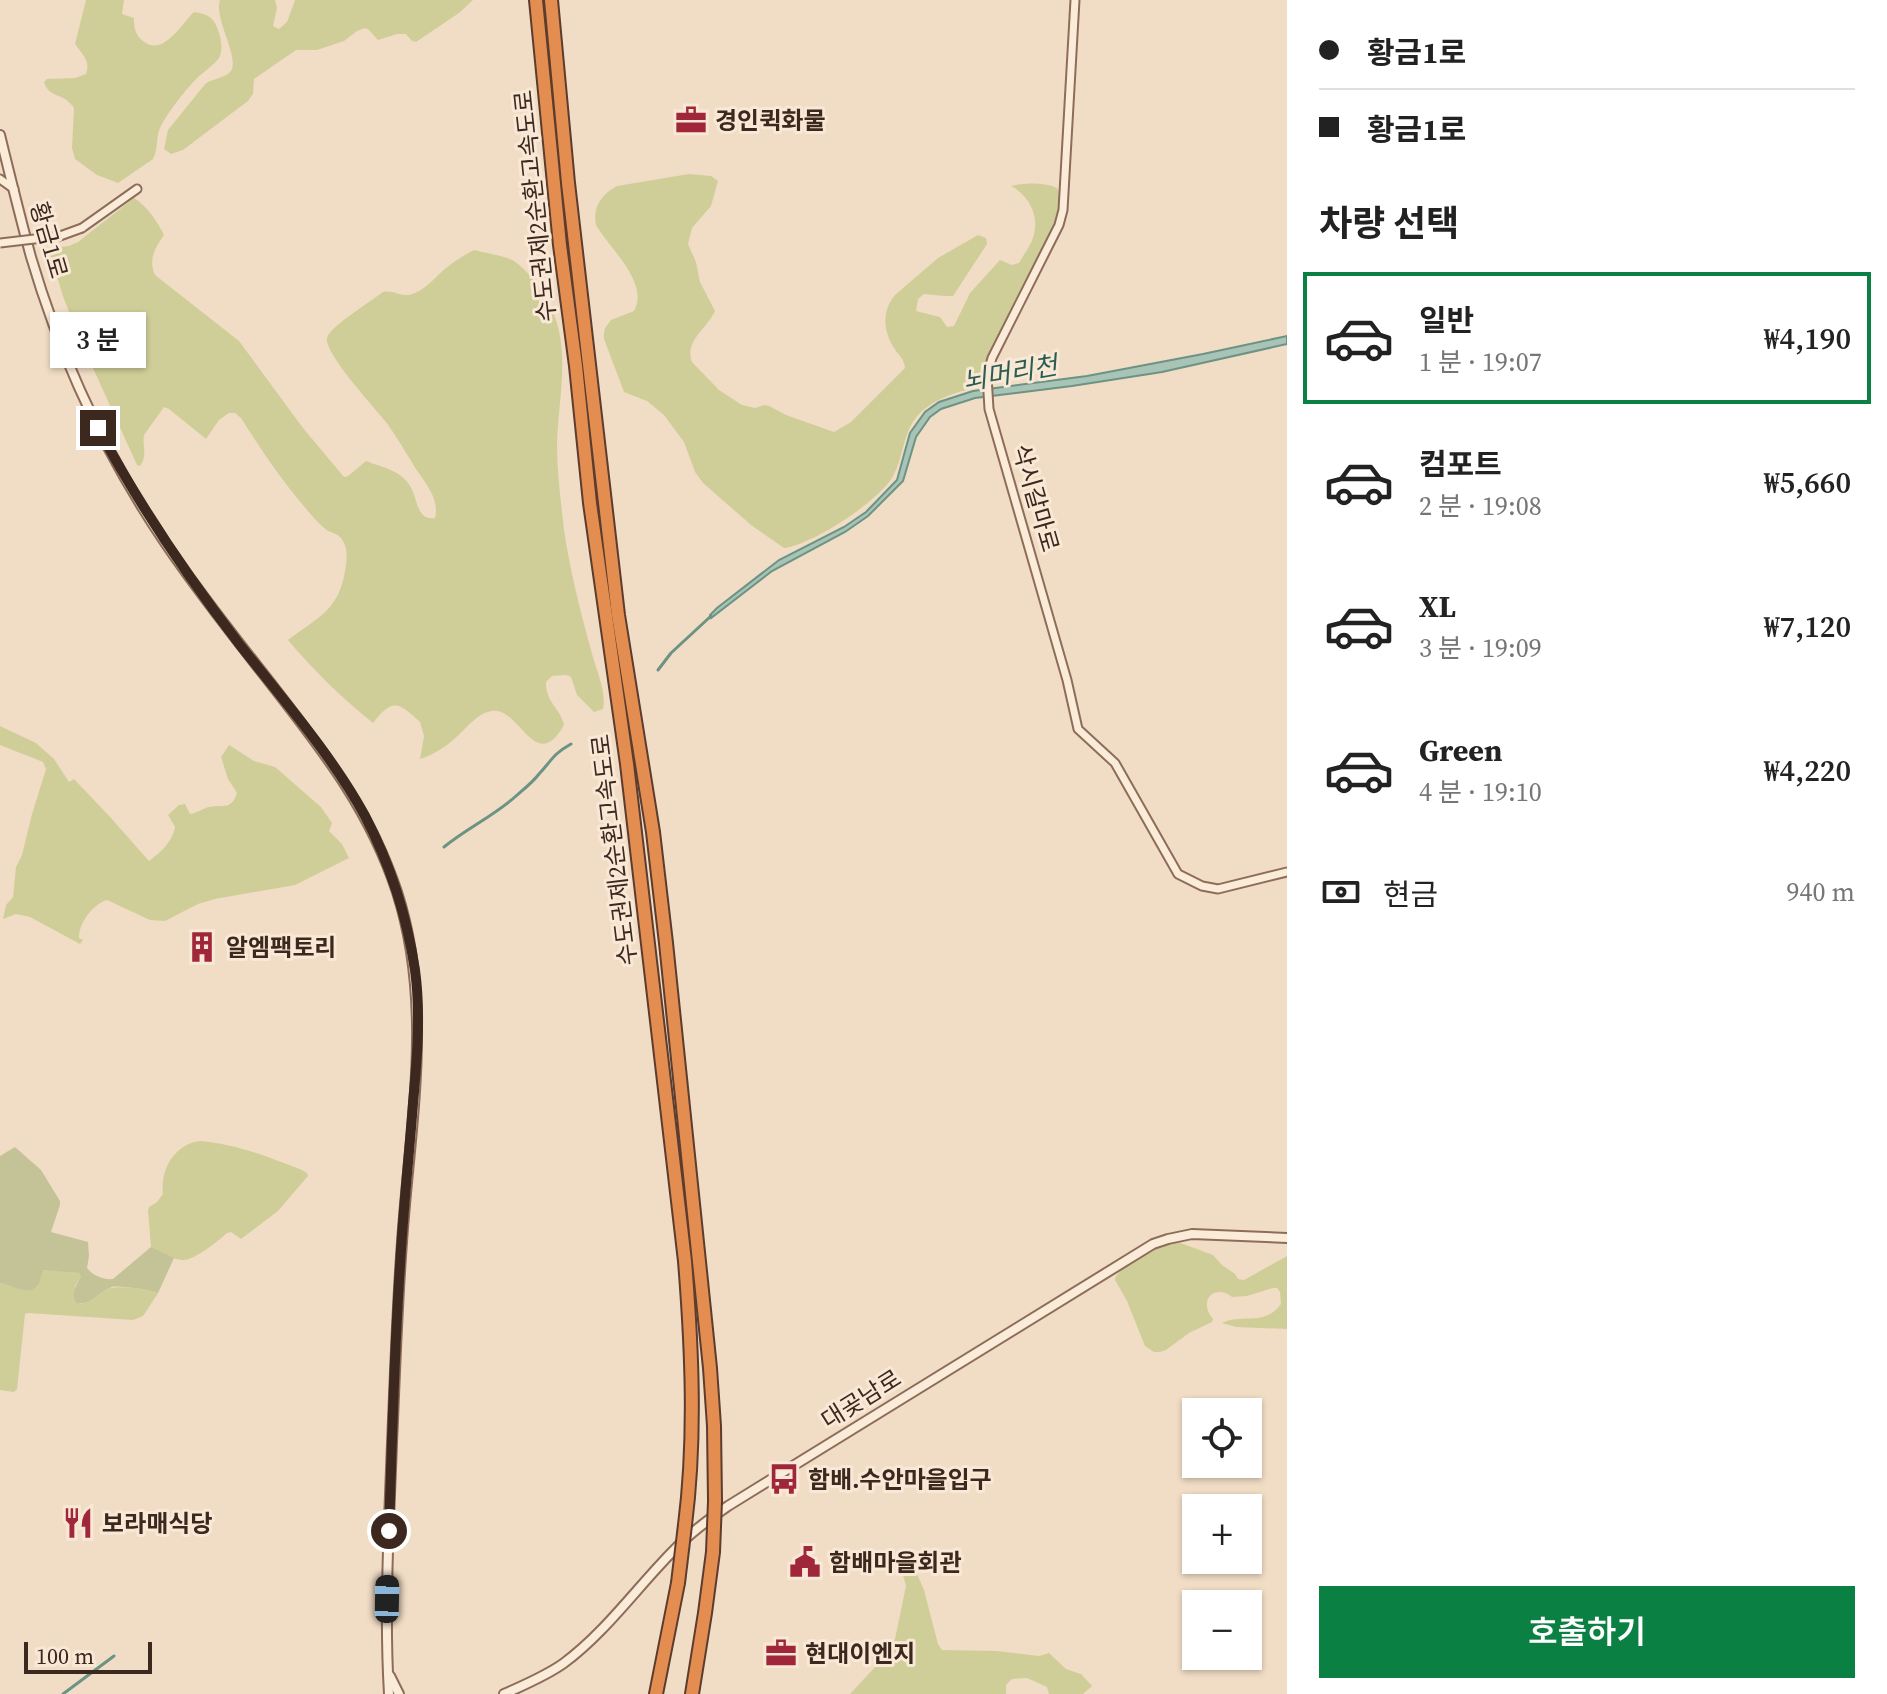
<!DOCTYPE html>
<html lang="ko">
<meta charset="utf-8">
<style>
body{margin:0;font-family:"Source Serif 4","Noto Sans KR",serif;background:#f2f2f2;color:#222;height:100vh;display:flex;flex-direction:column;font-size:30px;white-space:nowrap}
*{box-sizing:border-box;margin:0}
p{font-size:26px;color:#767676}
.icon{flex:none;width:44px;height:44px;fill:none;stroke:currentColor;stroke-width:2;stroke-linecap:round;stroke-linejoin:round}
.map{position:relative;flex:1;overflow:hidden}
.details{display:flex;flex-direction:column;background:#fff;width:600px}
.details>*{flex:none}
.top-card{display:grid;align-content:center;height:176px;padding:0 32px;background:#fff}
.fabs{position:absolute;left:1182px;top:1398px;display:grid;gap:16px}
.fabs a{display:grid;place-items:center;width:80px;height:80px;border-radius:0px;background:#fff;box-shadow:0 2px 6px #0004;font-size:40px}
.scale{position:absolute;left:24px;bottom:20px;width:128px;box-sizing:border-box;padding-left:8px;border:4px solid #3c281e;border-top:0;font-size:22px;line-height:28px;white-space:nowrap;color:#3c281e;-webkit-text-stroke:6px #f8e8d5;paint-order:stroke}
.end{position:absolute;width:36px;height:36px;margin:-18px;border:10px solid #3c281e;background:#fff;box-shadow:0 0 0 4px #fff}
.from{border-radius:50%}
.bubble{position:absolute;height:56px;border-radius:0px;background:#fff;box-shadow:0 2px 6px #0004;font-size:26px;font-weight:600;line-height:56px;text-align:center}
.car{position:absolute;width:24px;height:48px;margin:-24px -12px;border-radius:10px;box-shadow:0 0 6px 2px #0007;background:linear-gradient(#222 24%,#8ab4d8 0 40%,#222 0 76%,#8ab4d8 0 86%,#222 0)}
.top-card b{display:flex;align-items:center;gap:28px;height:76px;font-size:30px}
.top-card b+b{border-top:2px solid #e0e0e0}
.top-card i{width:20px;height:20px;background:#222}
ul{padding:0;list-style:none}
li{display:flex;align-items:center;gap:24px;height:132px;margin:0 16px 12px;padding:0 16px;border:4px solid transparent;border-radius:0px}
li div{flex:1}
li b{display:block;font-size:30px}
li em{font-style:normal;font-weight:600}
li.current{border-color:#0b8043}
li>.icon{width:72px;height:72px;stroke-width:1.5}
h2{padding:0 32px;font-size:36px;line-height:96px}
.pay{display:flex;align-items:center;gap:20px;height:88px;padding:0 32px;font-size:30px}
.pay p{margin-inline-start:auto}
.cta{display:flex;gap:16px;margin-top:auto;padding:16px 32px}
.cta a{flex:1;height:92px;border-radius:0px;background:#0b8043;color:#fff;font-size:32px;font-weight:600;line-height:92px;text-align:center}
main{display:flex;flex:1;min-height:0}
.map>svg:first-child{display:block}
.green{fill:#d0ce98}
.cemetery{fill:#c4c397}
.water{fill:#a7c4b7;stroke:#6c9383;stroke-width:2}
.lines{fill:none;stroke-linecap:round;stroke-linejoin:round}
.stream{stroke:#6c9383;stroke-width:3}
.minor-casing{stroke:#8d6d59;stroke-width:11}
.tertiary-casing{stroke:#8d6d59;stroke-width:12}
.motorway-casing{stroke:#5b3c2e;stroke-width:16}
.minor{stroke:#fbebd9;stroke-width:7}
.tertiary{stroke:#fbebd9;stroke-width:8}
.motorway{stroke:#e48d51;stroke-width:12}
.minor-bridge-casing{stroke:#8d6d59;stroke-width:11;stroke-linecap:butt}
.motorway-bridge-casing{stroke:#5b3c2e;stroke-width:16;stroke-linecap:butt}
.minor-bridge{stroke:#fbebd9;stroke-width:7}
.motorway-bridge{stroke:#e48d51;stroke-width:12}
.route{stroke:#3c281e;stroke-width:10}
.labels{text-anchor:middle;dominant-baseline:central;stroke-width:6;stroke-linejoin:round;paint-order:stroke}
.poi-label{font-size:24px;font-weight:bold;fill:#3c281e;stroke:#f8e8d5;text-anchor:start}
.street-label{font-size:24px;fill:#3c281e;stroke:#f8e8d5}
.water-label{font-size:26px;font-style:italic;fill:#2d5d52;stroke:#f8e8d5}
</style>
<main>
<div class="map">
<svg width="1287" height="1694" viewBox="0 0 1287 1694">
<rect width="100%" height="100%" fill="#f1ddc5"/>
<!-- green -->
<g class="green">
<path d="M86 0H124L122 14 134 18C134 27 135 35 143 41 163 58 182 23 194 12 200 13 206 14 211 18 219 26 225 48 219 58 213 66 203 72 196 79 184 92 171 108 162 124 155 135 159 148 153 159L118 183 97 175 75 159 72 148 74 108C64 92 49 99 44 82L47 79 75 78 86 74C91 61 82 54 75 44Z"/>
<path d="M220 0H275L277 8 273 26 279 29 287 22 295 0H473L459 13 416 42 412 41 406 34H397L378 40 369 30 365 28 357 31 344 41 317 50H296L254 79 253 94 248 101 183 150 171 154 164 149 168 130 206 83C213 79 223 78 229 73 243 62 213 19 220 0Z"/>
<path d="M689 174 711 176 718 181 711 206 692 228 688 244 696 262 700 282 715 311C707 329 684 341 692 362L719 390 742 405 755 408 764 405 769 406 786 415 834 432 851 422 905 368C904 360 901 357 896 351 883 333 881 312 895 295L938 258 978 235 986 238 987 244 953 296H944L924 294 918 299 916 311 940 317 947 327 954 326 970 293 1000 260 1012 265 1019 263C1024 254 1032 244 1034 234 1039 214 1028 195 1011 186 1025 183 1043 182 1057 188 1062 199 1059 211 1055 222L988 355 982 382 979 386C959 392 938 397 922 411 902 429 905 456 892 478 877 502 812 545 784 548L751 525 703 483 695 472 684 442 664 415 647 401 624 392 604 339V333L605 328 611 320 634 311C650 283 609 248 596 225 592 207 602 194 617 186Z"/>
<path d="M134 198C146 205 158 222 164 235 155 248 148 259 155 275L239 341 303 428 344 477 348 476 366 461C381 467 401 470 410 486 418 498 416 521 435 518 440 499 425 483 416 469 406 453 397 437 386 422 375 408 324 353 327 338 329 327 373 300 383 292 393 290 399 296 409 295 424 292 435 277 446 268 455 261 464 255 474 250 486 253 499 255 510 259 526 266 545 294 552 310 571 351 558 401 557 444 557 472 561 502 564 530 570 570 580 610 591 650 595 667 607 692 603 709L594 712 577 695 571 677 566 675 552 676 546 682C546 704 560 707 564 725 537 773 521 714 497 711 479 709 465 731 452 741 442 749 432 755 420 759L424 736 420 722C398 702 393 698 373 723 342 698 313 670 288 640 317 618 339 610 345 571 347 561 348 550 343 541 339 534 335 534 328 531 319 525 309 512 302 504 279 477 260 448 241 418L235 413H229L219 420 206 439 169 409 164 407 144 435C142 447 148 455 140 466L137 465 78 335 64 299 48 248 69 246 78 242Z"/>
<path d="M0 726 36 743 54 759 69 782 74 779 111 818 149 861C160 853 173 841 175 827L168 815 179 805 185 804 190 814C197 813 202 809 209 807 223 804 231 811 237 793L228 779 221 757 229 745 254 761 275 767 321 807 332 823 329 831 342 844 349 858 295 885 215 899 198 904 165 921 150 920 107 900C92 905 79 923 79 938L83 940 80 944 30 917 16 914 3 919 6 905 13 897 16 867 22 855 32 814 46 769 43 762 0 745Z"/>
<path d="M200 1141C237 1144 268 1157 302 1170L307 1173 308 1176 278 1211 241 1239 231 1232 227 1233C218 1241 194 1261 182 1260 170 1259 161 1252 151 1247L148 1210 149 1207 157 1202 163 1194C160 1169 175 1144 200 1141Z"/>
<path d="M1178 1242 1213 1255 1222 1265 1235 1274 1238 1279 1244 1280 1287 1256V1329L1236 1327 1222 1323C1243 1313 1264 1327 1281 1304L1280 1292 1277 1288H1273L1247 1296 1232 1297C1222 1288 1206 1291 1207 1306 1207 1311 1211 1316 1213 1319L1212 1322 1189 1333 1166 1350 1160 1352H1154L1145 1346 1127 1301 1115 1280 1116 1276C1130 1258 1156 1246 1178 1242Z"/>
<path d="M48 1269 79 1273 81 1277 75 1286 80 1304C92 1303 98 1294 108 1289 115 1285 151 1289 158 1293L143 1316 133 1320 28 1313 25 1314 17 1389 14 1392 0 1390V1283L24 1290 36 1287 41 1272Z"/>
<polygon points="909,1556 924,1590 938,1644 942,1650 997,1651 1039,1656 1049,1653 1066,1669 1081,1674 1092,1686 1083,1694 1049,1694 1047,1687 1027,1678 1012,1679 1006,1685 1006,1694 850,1694 889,1652 895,1639 906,1586 900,1564"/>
</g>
<!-- cemetery -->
<path class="cemetery" d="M15 1147 41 1170 60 1201V1205L51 1232 88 1242 89 1256 87 1268C93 1276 104 1280 113 1279L151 1247 174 1258 158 1293C154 1290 116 1285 112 1287 98 1292 92 1306 76 1303 71 1293 76 1285 81 1277L79 1273 44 1270C41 1274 41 1279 39 1283 32 1298 11 1285 0 1283V1156Z"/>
<!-- water -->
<polygon class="water" points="1287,336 1287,344 1162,372 1072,386 975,398 941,409 930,417 916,437 903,481 868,516 845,532 772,571 711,618 710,615 717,608 779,560 844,527 866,512 897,480 910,433 925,412 939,402 973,391 1087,376 1203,354"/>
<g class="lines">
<!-- stream -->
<g class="stream">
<polyline points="658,670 671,653 711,616"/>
<path d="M444 847C467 828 494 816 516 796 524 789 533 782 539 774 552 760 553 754 571 744"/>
<polyline points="63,1694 114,1656"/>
</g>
<defs>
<g id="minor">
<polyline points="1075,0 1063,210 1059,225 992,358 987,376 989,409 1067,680 1078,729 1115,763 1178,874 1202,886 1218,889 1287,872"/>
<polyline points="0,179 14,189"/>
<polyline points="82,228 137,189"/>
</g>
<g id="tertiary">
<path d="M0 135C10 176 20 217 31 257 61 359 107 457 166 544 199 593 236 639 272 685 324 752 370 810 397 892 434 1007 410 1124 402 1242 397 1308 395 1376 392 1443 389 1526 384 1610 389 1694"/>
<polyline points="390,1676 399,1694"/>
<path d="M504 1694C524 1685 546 1676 564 1663 606 1632 638 1586 675 1549 691 1532 709 1519 728 1506L1153 1244 1168 1239 1192 1234 1287 1238"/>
</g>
<g id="motorway">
<path d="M536 0 560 245 576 366 590 503 627 764 685 1261C692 1349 696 1438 685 1525"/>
<polyline points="551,0 568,183 618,615 653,832 666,943 710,1368 714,1426 715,1501"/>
<polyline points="656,1694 678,1583"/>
<polyline points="692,1694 705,1613 713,1552"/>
</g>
</defs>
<!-- minor casing -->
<use href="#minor" class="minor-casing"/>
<!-- tertiary casing -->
<use href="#tertiary" class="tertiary-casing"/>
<!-- motorway casing -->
<use href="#motorway" class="motorway-casing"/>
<!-- minor -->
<use href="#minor" class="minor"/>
<!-- tertiary -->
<use href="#tertiary" class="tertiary"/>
<!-- motorway -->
<use href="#motorway" class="motorway"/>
<defs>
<polyline id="minor-bridge" points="0,243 60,236 82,228"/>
<g id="motorway-bridge">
<polyline points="713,1552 715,1501"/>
<polyline points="678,1583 685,1525"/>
</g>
</defs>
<!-- minor-bridge casing -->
<use href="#minor-bridge" class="minor-bridge-casing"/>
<!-- motorway-bridge casing -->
<use href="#motorway-bridge" class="motorway-bridge-casing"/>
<!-- minor-bridge -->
<use href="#minor-bridge" class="minor-bridge"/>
<!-- motorway-bridge -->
<use href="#motorway-bridge" class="motorway-bridge"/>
</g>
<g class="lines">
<!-- route -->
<path class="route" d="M98 428C139 505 187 576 240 645 282 698 333 757 365 816 390 864 407 917 415 970 421 1014 417 1060 413 1103 409 1157 403 1211 400 1266 394 1354 392 1443 389 1531"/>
</g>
<!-- icons -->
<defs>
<symbol id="office-bare" viewBox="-9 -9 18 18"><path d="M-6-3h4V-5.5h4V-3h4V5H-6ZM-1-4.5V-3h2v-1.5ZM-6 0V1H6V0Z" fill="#a0263a" stroke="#f8e8d5" stroke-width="2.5" paint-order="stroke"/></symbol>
<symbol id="building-bare" viewBox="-9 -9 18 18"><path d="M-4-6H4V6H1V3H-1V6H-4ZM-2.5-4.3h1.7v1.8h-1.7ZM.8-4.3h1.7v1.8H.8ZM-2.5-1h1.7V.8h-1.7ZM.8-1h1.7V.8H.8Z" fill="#a0263a" stroke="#f8e8d5" stroke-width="2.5" paint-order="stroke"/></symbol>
<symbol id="bus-bare" viewBox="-9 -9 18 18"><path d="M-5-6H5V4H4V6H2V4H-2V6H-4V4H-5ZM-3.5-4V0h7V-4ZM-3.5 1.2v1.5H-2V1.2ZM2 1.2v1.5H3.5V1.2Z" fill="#a0263a" stroke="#f8e8d5" stroke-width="2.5" paint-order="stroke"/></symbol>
<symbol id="restaurant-bare" viewBox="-9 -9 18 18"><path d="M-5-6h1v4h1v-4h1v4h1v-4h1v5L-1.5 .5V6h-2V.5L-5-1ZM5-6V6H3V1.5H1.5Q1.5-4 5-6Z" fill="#a0263a" stroke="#f8e8d5" stroke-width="2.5" paint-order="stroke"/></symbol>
<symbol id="civic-bare" viewBox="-9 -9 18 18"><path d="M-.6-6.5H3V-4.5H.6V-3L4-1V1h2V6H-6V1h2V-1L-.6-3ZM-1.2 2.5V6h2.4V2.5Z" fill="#a0263a" stroke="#f8e8d5" stroke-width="2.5" paint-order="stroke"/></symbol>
</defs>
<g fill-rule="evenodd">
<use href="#office-bare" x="669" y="98" width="44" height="44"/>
<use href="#building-bare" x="180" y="925" width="44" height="44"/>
<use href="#bus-bare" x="762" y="1457" width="44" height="44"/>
<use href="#restaurant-bare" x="56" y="1501" width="44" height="44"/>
<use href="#civic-bare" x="783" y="1540" width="44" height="44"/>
<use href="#office-bare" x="759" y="1631" width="44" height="44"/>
</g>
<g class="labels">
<!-- poi labels -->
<g class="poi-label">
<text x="715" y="120">경인퀵화물</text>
<text x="226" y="947">알엠팩토리</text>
<text x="808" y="1479">함배.수안마을입구</text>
<text x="102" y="1523">보라매식당</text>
<text x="829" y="1562">함배마을회관</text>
<text x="805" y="1653">현대이엔지</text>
</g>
<!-- street labels -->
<g class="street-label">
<text transform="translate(535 206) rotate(-96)">수도권제2순환고속도로</text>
<text transform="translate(49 240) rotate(74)">황금1로</text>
<text transform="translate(1036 498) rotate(74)">삭시갈마로</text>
<text transform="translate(614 850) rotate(-97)">수도권제2순환고속도로</text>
<text transform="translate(861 1399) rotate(-32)">대곶남로</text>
</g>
<!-- water labels -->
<g class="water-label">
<text transform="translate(1010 373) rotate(-10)">뇌머리천</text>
</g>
</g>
</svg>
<div class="fabs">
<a><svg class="icon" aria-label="locate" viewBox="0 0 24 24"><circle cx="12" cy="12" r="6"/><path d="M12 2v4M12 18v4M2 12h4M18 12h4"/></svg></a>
<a>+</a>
<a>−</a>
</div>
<div class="scale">100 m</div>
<i class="end from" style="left:389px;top:1531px"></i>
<i class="end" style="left:98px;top:428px"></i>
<div class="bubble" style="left:50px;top:312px;width:96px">3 분</div>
<i class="car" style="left:387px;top:1599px;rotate:1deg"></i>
</div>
<section class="details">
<div class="top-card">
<b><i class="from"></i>황금1로</b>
<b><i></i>황금1로</b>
</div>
<h2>차량 선택</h2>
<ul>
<li class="current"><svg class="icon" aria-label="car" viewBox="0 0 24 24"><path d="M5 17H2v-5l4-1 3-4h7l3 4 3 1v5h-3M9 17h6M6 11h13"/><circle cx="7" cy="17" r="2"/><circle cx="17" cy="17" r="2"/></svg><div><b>일반</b><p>1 분 · 19:07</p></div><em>₩4,190</em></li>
<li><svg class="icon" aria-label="car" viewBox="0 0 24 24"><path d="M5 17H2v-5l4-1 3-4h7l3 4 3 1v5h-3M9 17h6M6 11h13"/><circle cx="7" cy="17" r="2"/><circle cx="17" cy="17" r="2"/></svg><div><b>컴포트</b><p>2 분 · 19:08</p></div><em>₩5,660</em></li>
<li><svg class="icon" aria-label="car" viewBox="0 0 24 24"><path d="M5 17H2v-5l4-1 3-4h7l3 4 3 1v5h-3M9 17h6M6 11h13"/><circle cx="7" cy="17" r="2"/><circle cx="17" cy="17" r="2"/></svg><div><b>XL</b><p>3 분 · 19:09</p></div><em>₩7,120</em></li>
<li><svg class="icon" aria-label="car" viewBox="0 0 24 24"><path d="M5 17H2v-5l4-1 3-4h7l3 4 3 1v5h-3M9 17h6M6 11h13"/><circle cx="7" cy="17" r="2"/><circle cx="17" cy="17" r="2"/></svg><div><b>Green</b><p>4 분 · 19:10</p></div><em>₩4,220</em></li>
</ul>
<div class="pay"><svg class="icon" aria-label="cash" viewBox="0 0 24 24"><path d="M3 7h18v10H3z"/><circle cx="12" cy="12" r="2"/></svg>현금<p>940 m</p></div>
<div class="cta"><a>호출하기</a></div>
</section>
</main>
